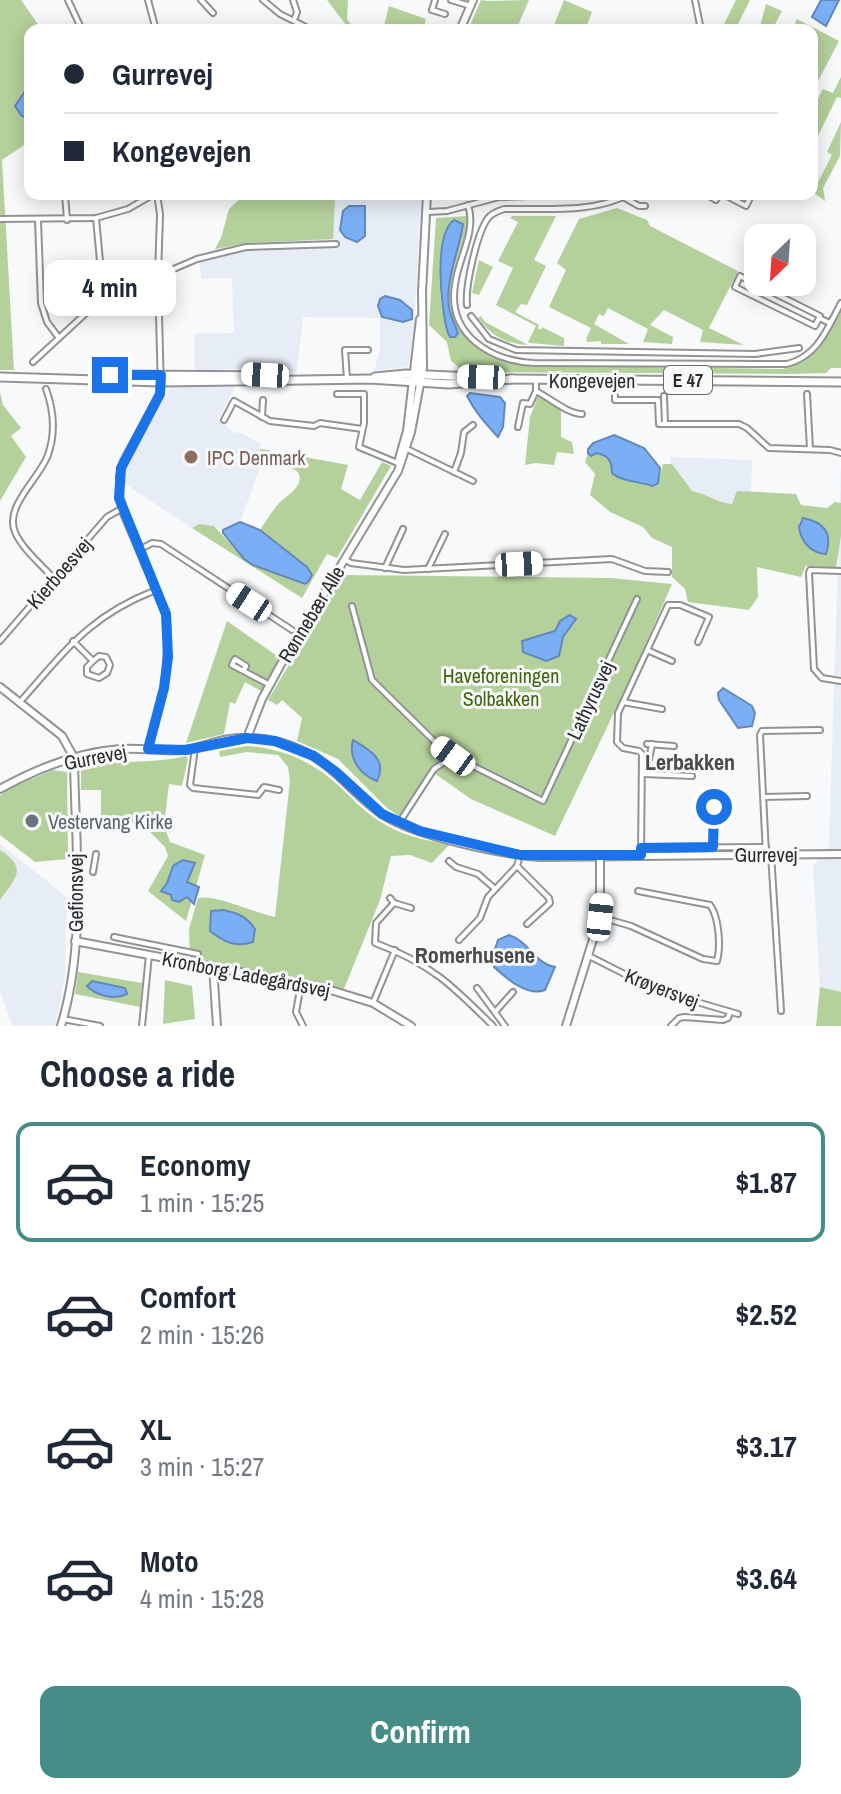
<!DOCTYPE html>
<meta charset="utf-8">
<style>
body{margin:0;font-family:"Archivo Narrow",sans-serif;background:#f6f6f7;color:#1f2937;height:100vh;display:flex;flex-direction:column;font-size:30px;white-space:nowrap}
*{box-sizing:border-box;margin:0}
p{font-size:26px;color:#747a83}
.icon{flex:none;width:44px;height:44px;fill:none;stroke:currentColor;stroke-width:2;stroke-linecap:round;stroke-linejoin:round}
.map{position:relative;height:1026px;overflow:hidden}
.panel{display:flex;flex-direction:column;background:#fff;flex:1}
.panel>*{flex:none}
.guide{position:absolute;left:24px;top:24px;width:794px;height:176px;border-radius:16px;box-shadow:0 4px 20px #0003;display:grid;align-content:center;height:176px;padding:0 40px;background:#fff}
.needle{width:52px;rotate:205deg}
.tools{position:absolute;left:744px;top:224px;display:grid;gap:16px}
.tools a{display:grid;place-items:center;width:72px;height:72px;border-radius:16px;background:#fff;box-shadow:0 4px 20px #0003;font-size:40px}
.end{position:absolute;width:36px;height:36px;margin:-18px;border:10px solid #1a73e8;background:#fff;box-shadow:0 0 0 4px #fff}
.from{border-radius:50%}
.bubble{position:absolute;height:56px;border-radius:16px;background:#fff;box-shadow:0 4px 20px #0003;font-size:26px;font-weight:800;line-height:56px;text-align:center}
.car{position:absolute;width:24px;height:48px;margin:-24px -12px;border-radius:10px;box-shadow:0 0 6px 2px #0007;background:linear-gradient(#fff 24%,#345 0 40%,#fff 0 76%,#345 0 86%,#fff 0)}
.guide b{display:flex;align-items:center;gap:28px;height:76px;font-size:30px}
.guide b+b{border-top:2px solid #e0e1e3}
.guide i{width:20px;height:20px;background:#1f2937}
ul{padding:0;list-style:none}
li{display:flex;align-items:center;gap:24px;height:120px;margin:0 16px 12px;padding:0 24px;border:4px solid transparent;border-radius:16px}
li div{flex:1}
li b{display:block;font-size:30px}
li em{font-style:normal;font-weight:800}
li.active{border-color:#468d87}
li>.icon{width:72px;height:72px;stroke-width:1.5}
h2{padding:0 40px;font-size:36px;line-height:96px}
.cta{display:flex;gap:16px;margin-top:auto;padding:16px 40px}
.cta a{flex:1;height:92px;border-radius:16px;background:#468d87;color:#fff;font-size:32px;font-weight:800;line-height:92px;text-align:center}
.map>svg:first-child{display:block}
.built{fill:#e7edf6}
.green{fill:#b5d19b;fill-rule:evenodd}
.water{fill:#7baff5;stroke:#6388b9;stroke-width:2}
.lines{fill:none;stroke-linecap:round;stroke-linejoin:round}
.street-casing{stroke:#919395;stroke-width:8}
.secondary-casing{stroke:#919395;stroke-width:10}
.primary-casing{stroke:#919395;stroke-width:11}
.street{stroke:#fff;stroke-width:4}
.secondary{stroke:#fff;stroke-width:6}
.primary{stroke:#fff;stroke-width:7}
.route{stroke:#1a73e8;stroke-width:10}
.education-dot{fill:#8d6e63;stroke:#f7f9fb;stroke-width:3}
.worship-dot{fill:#6b7280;stroke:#f7f9fb;stroke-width:3}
.labels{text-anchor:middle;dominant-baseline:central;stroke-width:6;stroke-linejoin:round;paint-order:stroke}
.shield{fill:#f7f9fb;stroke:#696a6b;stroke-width:2}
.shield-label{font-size:18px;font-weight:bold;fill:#2c2c2d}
.street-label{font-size:20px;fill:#2c2c2d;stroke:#f7f9fb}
.education-label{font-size:20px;fill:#785e54;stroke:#f7f9fb;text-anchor:start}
.park-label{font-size:20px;fill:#41640d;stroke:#f7f9fb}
.worship-label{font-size:20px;fill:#5b616d;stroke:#f7f9fb;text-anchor:start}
.neighbourhood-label{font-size:22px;font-weight:bold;fill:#484a4c;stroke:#f7f9fb}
</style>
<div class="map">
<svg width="841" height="1026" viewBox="0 0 841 1026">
<rect width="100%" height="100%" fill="#f7f9fb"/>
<!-- built -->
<g class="built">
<polygon points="245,194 421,194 414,330 408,367 374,371 380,349 380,318 303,317 297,372 253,368 195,371 194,334 234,333 232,280 229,278 201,279 200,262 216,257 215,249 221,238 229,209"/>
<polygon points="236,385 218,420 237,434 239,432 260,443 261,449 251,459 260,467 240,522 223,530 214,526 199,524 192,528 124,483 126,466 170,388"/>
<polygon points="670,457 752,460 751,496 731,512 705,509 670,467"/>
<polygon points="841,467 841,992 820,987 813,866 829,847"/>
<polygon points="0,844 67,897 65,976 55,1026 13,1026 0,991"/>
</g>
<!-- green -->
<g class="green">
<polygon points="0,0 21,0 42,30 30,30 30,141 2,160 14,370 0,370"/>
<polygon points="327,0 348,0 347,19 355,30 350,30"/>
<polygon points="481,0 487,1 529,0 516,30 468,30"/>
<polygon points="564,0 592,12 585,30 552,30"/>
<polygon points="736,0 750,0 735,30 721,30"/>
<polygon points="766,4 782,11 772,30 759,30"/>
<polygon points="389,6 426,19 423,30 383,30"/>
<polygon points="797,19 839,41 816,85 812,83 812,30 792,30"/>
<polygon points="841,77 841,98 837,97 813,146 817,156 812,165 812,111 823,89 833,93"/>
<polygon points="841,122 840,156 823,188 825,201 813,192 832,155 827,152"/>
<polygon points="245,194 333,194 335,199 333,239 246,243 215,249 221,238 229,209"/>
<polygon points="617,208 647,220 650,226 738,271 709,328 744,345 700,342 703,330 664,310 650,325 673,337 672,344 643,342 648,329 608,308 604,316 599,314 594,324 629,344 601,344 601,341 587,342 586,339 591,328 549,307 566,270 557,263 579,219"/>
<path d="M466 216 468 225C462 245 454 265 452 286 446 327 479 357 517 365L782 369C816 363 826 339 841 310V368H831L826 373 789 374 465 372 451 361 447 342 429 325 436 218ZM449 225 457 248 450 273 448 291 449 309 458 333 455 337 448 333C437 301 437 257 449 225Z"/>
<polygon points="512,216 556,216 534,260 546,266 527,305 521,304 515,312 539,325 538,328 541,330 542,327 564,338 564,346 530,343 528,342 536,326 496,305 513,268 498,261 518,222 510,218"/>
<polygon points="479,260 493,267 479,295 472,293"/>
<path d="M481 316 485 322 528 345C505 344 492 336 478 318Z"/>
<polygon points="0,392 3,405 21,428 11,436 26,457 0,501"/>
<polygon points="538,397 552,401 561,410 561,437 572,442 574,454 557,452 554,465 536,463 525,465 530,417"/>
<path d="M261 449 348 465 341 489 360 500 382 462 391 466 337 558 327 554 302 598 192 528 199 524 214 526 244 559 253 565 305 583 308 582 307 567 260 530C266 521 272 511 279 503 284 498 294 492 298 485 308 463 271 465 260 467L251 459Z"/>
<path d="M588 453 591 456 597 453C609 456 612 461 612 473 623 482 643 484 658 483L663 464H672L692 491C708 494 717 503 732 504L737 491 796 494 801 505 827 508 835 502 841 503V535L836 568 806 566 801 577 757 567 758 597 749 610 688 602 685 589 672 577V547L652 538 643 527 610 512 590 495 595 474 585 462ZM800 520 829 539 826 554C810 549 796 540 800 520Z"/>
<polygon points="345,575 611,578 672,584 631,677 555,836 471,799 434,773 404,820 386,807 338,759 297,741 302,718 282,700 277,705 268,700 341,577"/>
<polygon points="227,621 280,658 261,691 245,682 235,704 230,702 224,734 186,743"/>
<path d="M247 746C281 748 311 761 337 784 351 797 363 811 379 821 400 835 425 840 449 845L432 863 410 855 391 856 380 900 344 989 287 976 190 960 189 929 198 898C215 894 255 913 275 917L290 781 288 767 278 755 247 752 220 757 219 751Z"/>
<path d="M186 756 188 759 182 786 169 784 164 826 170 842 205 855 186 921 148 891 168 856 165 847 142 824 101 816V790H81V768C116 758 151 765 186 756Z"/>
<polygon points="53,770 67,772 68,859 35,862 0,835 0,796 6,790"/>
<path d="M0 850C28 868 16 878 0 900Z"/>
<polygon points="78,972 142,983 140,1007 75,994"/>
<polygon points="165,980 192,986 195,1019 163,1024"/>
<polygon points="820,987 841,992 841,1026 816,1026"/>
</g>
<!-- water -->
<g class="water">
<polygon points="821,0 839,0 826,26 812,17"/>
<polygon points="30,84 30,120 29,120 21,115 15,106"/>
<polygon points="349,206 365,206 365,236 357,242 345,237 340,230 343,211"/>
<path d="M454 220 463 224C459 252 445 279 449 308 451 317 455 325 458 333L455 337H450L448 333C441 311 433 235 454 220Z"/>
<polygon points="385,296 400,300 412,310 412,319 403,322 382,317 378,306 380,299"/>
<path d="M470 393 500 397 505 403 503 427 498 437C486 424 475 412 467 396Z"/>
<path d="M614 435 644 448 660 468 658 483 653 486C641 482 620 481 612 473 612 461 609 456 597 453L591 456 588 453V449L593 443Z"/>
<path d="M803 518C824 522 833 533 826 554 811 553 801 542 799 527Z"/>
<polygon points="240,522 260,530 307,567 312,575 308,582 305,584 253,565 244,559 223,533 223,530"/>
<polygon points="570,615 576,619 563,637 559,656 546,661 523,652 522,641 555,631 560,621"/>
<polygon points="723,688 752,706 755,713 752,726 738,728 719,700 718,693"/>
<path d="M353 740C369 750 388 759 377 781 360 775 348 758 353 740Z"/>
<polygon points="183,860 195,863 187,882 199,887 194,904 187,897 179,902 172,900 171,895 161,891 167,883 173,866"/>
<path d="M223 910C238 913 246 916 255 929L253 942C236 948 224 942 210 931L211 911Z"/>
<path d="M509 935C530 942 534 963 555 967L545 990C528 997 507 979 494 967V952L498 940Z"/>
<path d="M92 981 125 988 127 994C115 1000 96 996 87 986Z"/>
</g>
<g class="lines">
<defs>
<g id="street">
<polyline points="68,0 82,30"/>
<polyline points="148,0 156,30"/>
<polyline points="201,0 213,13"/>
<polyline points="263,0 280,14 312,30"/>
<polyline points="293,0 297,12 294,20"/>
<polyline points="435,0 432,10 445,14"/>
<polyline points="451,0 471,6"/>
<polyline points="695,0 701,30"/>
<polyline points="65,194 67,220"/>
<polyline points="706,194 716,200 719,194"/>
<polyline points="723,194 746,206 752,194"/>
<polyline points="623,197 639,206 645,206"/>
<path d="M468 205C477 232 458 258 455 285 447 335 491 361 534 363L787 364C818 356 827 329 841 303"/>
<polyline points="427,212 447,211 499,197 589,194"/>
<polyline points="96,218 101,272 113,295"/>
<polyline points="0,219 96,218 128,209 154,194"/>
<polyline points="38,220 41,303 47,322 59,338"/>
<path d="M467 305C465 286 477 233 488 218 492 213 498 211 504 209 544 208 593 214 629 194"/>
<polyline points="471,316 489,339 516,350 755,354 799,348"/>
<polyline points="819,318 815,326 735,287 740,276 820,316 819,318 830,323"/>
<polyline points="33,362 85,314 113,295 197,259 246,247 336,244"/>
<polyline points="347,379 345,350 368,350"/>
<path d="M46 389C54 411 56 432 48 455 40 478 4 506 15 532 22 549 42 565 54 579"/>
<path d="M536 391C550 398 568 414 582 414"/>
<polyline points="337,394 364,394 364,423 359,447 400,464"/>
<polyline points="807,394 810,449"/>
<polyline points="615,396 615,400 658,400 659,424 739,424 747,428 769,448 830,450 841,453"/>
<polyline points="664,396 665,424"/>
<polyline points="262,417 263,400"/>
<polyline points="224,420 234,401 270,421 314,426 320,423 362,429"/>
<polyline points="518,427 523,403 530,404 536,391 536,379"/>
<polyline points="407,449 473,481"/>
<polyline points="454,472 461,453 464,432 473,425"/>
<polyline points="139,550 152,543 161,544 292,630"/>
<polyline points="344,559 351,563 404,570 612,559 645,571 668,572"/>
<polyline points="385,568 403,529"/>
<polyline points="428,569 445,534"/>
<polyline points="841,571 810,570 809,573 814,669 822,678 841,681"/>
<polyline points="352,606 372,680 437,744 453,756 543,801 637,599"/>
<polyline points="0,641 107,517 121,509"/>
<polyline points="73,641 93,661 87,667 87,674 99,678 107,673 110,665 106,657 99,656 93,661"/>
<polyline points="647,650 672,661"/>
<polyline points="244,670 246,666 235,659 232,665 270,685"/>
<path d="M20 702C66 650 89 616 156 590"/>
<polyline points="623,702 662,709"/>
<polyline points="647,744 674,746"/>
<polyline points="195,748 190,785 193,788 258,795 264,787 279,790"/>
<polyline points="148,749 164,688 168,634 166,614 121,509 119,477 123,461 161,391 158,277 160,214 157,194"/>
<polyline points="643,764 649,760 652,744"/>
<polyline points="643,774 692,776"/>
<polyline points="764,797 807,796"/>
<polyline points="399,823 434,769 453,756"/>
<polyline points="713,847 714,807"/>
<polyline points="641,848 766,847"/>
<polyline points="766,854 760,735 762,731 820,730"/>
<polyline points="771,854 781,1011"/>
<polyline points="641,855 642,754 639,751 623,748 617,742 618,713 668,605 680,605 709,617 698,642"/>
<polyline points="449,861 456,867 478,874 494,888"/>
<polyline points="517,866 549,898 550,903 527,924"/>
<polyline points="93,872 96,854"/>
<polyline points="390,898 394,903 411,908"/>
<path d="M394 903 376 923 375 943C430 963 453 986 493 1026"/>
<path d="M600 917 631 926 703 959 717 961C721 946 719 917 710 905L638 891"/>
<polyline points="114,937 198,954"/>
<polyline points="459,940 480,918 488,897 517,866 520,855"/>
<polyline points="589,956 656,990 738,1014"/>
<polyline points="301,984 296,1012 303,1026"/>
<polyline points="477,988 505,1026"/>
<polyline points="373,1003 395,950"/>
<polyline points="496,1011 513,992"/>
<polyline points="63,1019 100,1026"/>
<polyline points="142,1026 149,955"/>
<polyline points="671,1026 679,1018 685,1017 723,1020 728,1018 730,1012"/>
</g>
<g id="secondary">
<polyline points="460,30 473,0"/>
<polyline points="422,292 427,194"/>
<polyline points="417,377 420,348"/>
<polyline points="398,462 407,431 420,319"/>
<path d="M0 687 62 736 74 758C75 846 87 941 61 1026"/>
<polyline points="247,738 262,699 280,666 398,471 411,432 423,368 422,291"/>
<path d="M0 789C36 769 79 752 121 749 141 748 162 751 182 750 196 749 210 743 224 740 250 735 277 739 301 750 334 764 353 795 382 814 415 836 500 854 540 857L841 854"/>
<polyline points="75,941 324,988 373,1003 411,1026"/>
<polyline points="213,967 217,1026"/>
<polyline points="566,1026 600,917 600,855"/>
</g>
<g id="primary">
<polyline points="114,375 278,376"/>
<polyline points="0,377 161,382 369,379 449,384 512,379"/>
<polyline points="375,377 406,374 494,378"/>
<polyline points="510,379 841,382"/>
</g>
</defs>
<!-- street casing -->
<use href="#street" class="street-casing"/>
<!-- secondary casing -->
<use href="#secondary" class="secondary-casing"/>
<!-- primary casing -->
<use href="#primary" class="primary-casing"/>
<!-- street -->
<use href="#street" class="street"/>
<!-- secondary -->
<use href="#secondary" class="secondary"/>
<!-- primary -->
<use href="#primary" class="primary"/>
</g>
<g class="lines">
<!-- route -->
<polyline class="route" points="110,375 161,375 160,394 121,468 119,498 166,614 168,657 164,688 148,749 186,750 247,738 275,741 314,756 336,772 382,814 420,831 520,855 641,855 641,848 713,847 714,807"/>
</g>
<!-- markers -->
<circle class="education-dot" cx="191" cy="457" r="8"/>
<circle class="worship-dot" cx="32" cy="821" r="8"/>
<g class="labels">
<!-- shield labels -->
<rect class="shield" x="664" y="366" width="48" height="28" rx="6"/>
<g class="shield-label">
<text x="688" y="380">E 47</text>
</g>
<!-- street labels -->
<g class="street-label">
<text x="592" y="380">Kongevejen</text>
<text transform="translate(59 573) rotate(-49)">Kierboesvej</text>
<text transform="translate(311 614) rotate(-59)">Rønnebær Alle</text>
<text transform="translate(590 700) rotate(-65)">Lathyrusvej</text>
<text transform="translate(95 757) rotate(-11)">Gurrevej</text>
<text x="766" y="854">Gurrevej</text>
<text transform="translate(75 893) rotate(-90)">Gefionsvej</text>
<text transform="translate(246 974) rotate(11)">Kronborg Ladegårdsvej</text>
<text transform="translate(662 988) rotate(21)">Krøyersvej</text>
</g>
<!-- education labels -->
<g class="education-label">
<text x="207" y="457">IPC Denmark</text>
</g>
<!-- park labels -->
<g class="park-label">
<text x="501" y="675">Haveforeningen<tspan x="501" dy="23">Solbakken</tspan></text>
</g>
<!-- worship labels -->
<g class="worship-label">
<text x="48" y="821">Vestervang Kirke</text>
</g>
<!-- neighbourhood labels -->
<g class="neighbourhood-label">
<text x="690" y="762">Lerbakken</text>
<text x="475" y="955">Romerhusene</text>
</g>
</g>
</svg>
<div class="tools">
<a><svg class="needle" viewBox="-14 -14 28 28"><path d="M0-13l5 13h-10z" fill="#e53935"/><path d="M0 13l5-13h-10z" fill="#747a83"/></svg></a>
</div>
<i class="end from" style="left:714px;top:807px"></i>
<i class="end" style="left:110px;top:375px"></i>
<div class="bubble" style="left:44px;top:260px;width:132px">4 min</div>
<i class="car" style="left:265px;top:375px;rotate:273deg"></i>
<i class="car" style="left:481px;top:377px;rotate:272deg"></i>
<i class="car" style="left:519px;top:564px;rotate:87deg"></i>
<i class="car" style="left:249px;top:602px;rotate:303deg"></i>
<i class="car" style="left:453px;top:756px;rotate:306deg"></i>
<i class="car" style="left:600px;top:917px;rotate:6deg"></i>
<div class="guide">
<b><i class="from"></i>Gurrevej</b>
<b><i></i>Kongevejen</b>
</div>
</div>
<section class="panel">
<h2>Choose a ride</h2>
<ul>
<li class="active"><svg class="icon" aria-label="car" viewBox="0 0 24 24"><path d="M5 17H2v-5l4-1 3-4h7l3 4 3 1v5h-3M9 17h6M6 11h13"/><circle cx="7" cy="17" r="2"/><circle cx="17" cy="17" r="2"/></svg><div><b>Economy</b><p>1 min · 15:25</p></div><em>$1.87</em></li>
<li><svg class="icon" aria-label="car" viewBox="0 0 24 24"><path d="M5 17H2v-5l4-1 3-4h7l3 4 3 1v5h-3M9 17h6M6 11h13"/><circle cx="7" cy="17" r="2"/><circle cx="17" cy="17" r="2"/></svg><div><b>Comfort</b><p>2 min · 15:26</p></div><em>$2.52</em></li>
<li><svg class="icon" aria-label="car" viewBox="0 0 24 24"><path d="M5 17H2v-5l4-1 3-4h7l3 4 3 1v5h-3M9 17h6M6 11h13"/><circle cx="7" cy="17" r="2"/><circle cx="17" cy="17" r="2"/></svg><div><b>XL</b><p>3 min · 15:27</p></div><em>$3.17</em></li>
<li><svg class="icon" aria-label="car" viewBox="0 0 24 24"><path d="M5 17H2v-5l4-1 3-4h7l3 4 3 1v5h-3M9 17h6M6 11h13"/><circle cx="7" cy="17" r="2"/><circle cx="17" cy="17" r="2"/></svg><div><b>Moto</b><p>4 min · 15:28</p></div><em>$3.64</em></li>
</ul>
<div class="cta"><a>Confirm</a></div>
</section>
